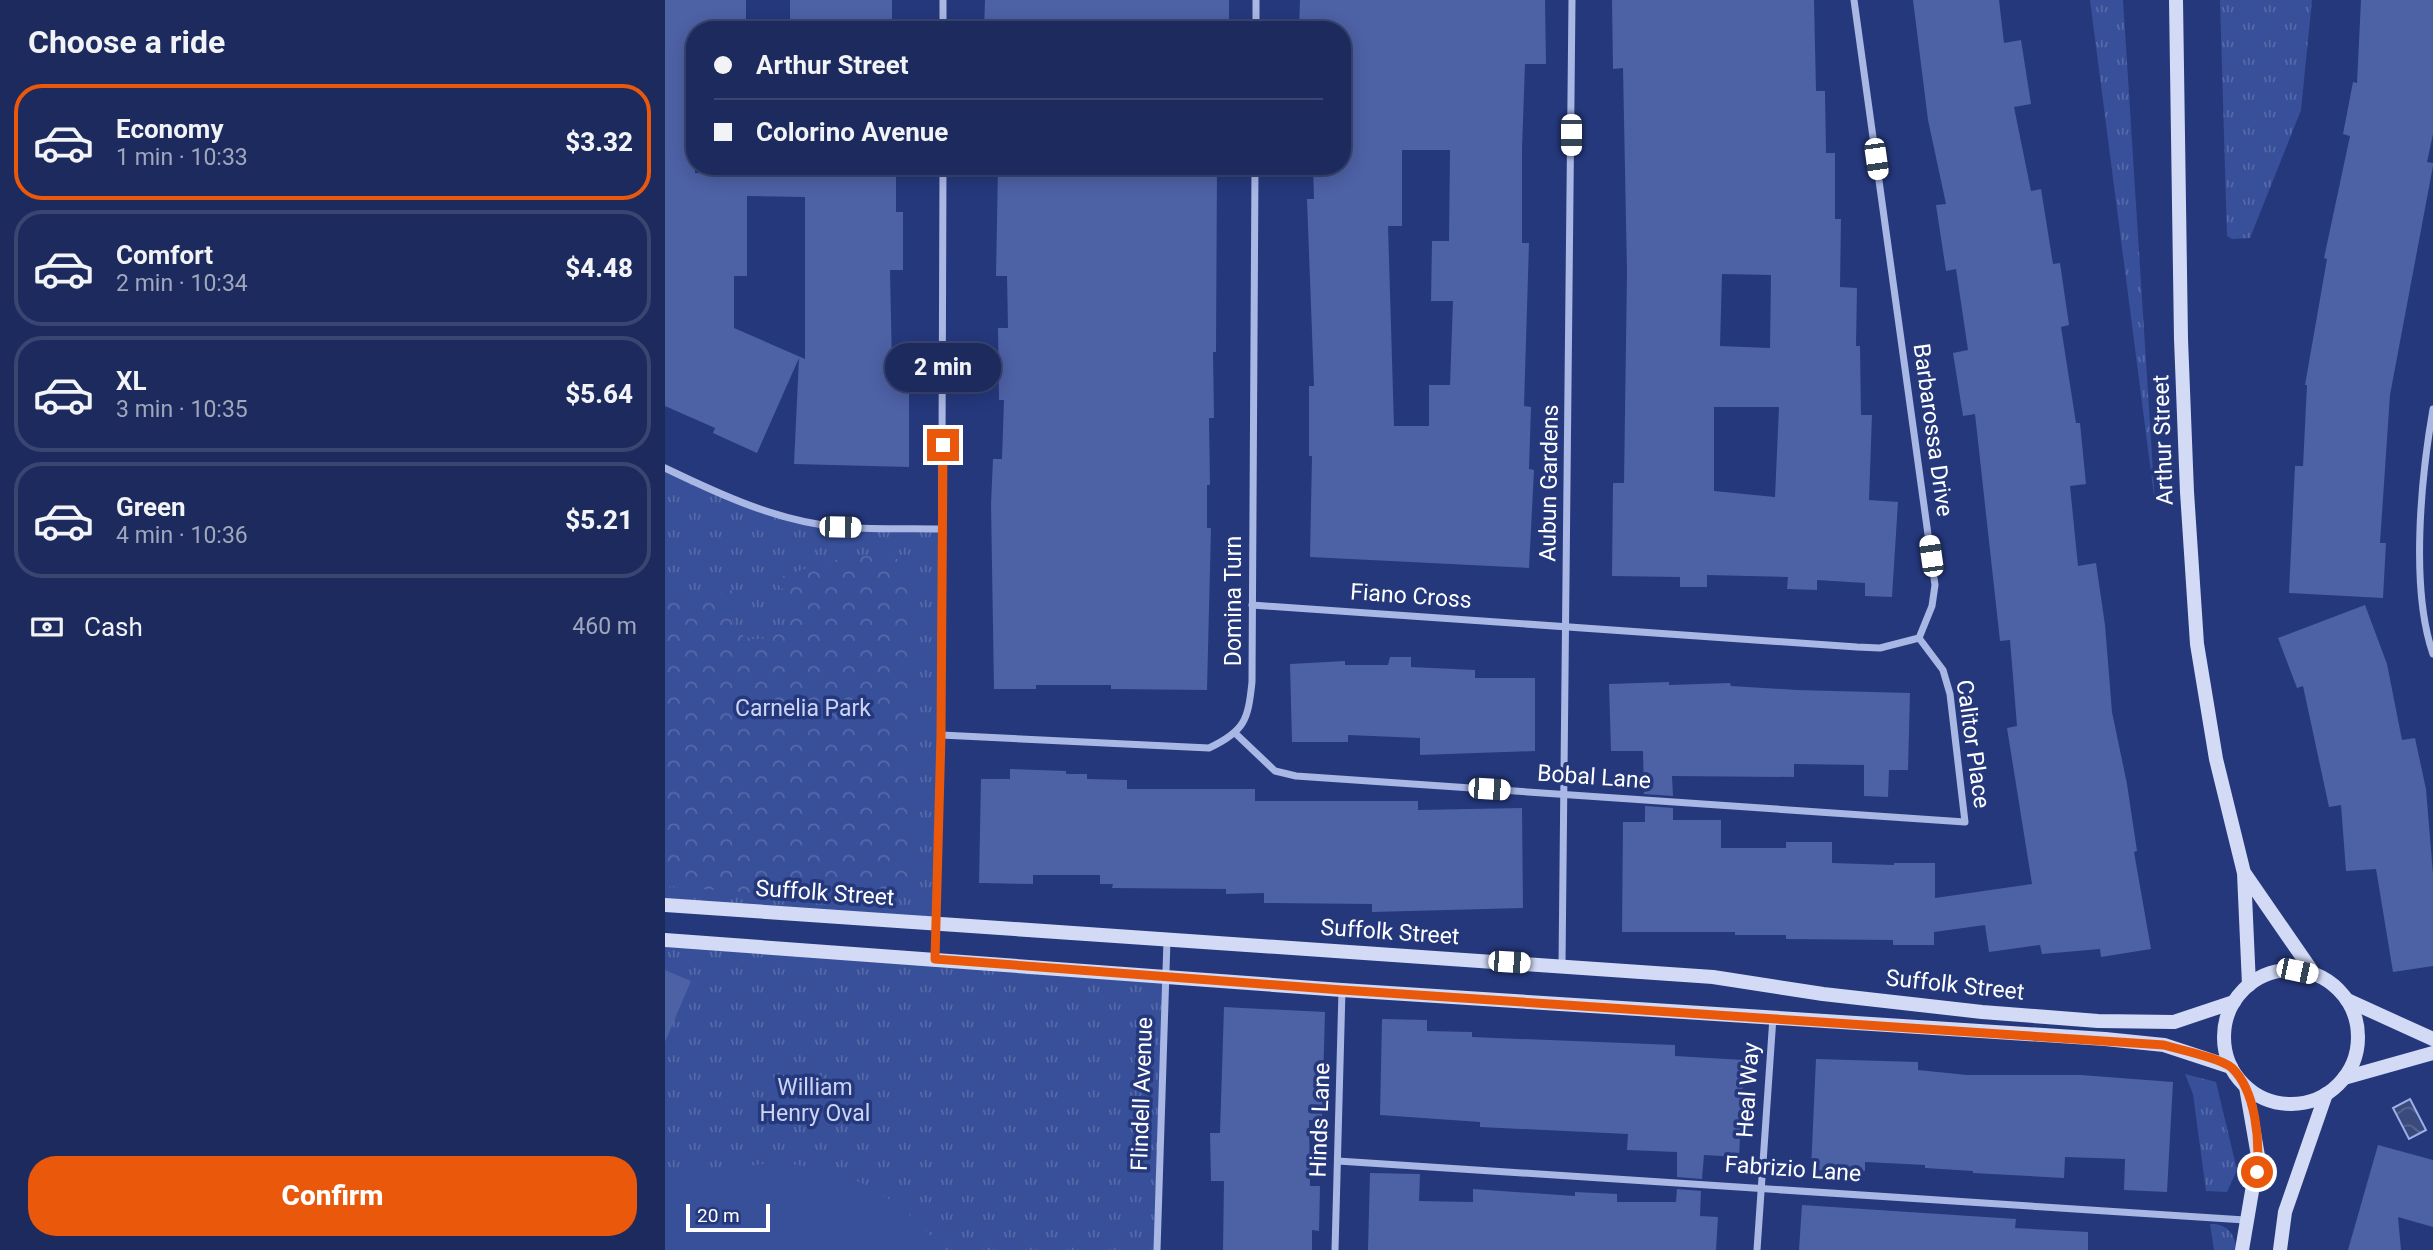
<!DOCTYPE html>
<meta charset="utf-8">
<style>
body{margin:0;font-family:Roboto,sans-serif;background:#253263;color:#f1f3f6;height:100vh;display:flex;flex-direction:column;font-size:26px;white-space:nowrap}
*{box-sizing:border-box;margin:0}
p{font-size:23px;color:#a0a7bc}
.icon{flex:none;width:38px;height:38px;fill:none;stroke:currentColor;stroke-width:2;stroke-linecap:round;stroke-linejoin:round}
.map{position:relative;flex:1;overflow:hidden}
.side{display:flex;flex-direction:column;background:#1c2a5d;width:665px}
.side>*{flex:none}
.hud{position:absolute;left:21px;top:21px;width:665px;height:154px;border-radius:28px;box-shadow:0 4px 18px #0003,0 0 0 2px #3a4672;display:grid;align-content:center;height:154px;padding:0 28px;background:#1c2a5d}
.scale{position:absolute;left:21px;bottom:18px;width:84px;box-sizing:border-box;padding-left:7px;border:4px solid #fff;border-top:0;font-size:19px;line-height:24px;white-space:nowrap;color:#fff;-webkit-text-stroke:5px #25387c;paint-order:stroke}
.end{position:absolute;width:32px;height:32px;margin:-16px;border:9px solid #ea580c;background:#fff;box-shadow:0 0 0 4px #fff}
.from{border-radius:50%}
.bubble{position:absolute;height:49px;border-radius:24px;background:#1c2a5d;box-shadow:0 4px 18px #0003,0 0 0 2px #3a4672;font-size:23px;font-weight:800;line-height:49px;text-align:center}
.car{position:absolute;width:21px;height:42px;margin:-21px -10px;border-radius:9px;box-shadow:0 0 5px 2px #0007;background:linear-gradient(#fff 24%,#345 0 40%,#fff 0 76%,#345 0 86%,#fff 0)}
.hud b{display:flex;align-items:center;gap:24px;height:66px;font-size:26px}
.hud b+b{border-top:2px solid #3a4672}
.hud i{width:18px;height:18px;background:#f1f3f6}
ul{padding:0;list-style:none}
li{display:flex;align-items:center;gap:21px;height:116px;margin:0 14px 10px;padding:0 14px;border:4px solid #3a4672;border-radius:28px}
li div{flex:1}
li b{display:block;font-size:26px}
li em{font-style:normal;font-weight:800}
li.selected{border-color:#ea580c}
li>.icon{width:63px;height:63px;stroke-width:1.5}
h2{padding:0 28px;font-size:32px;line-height:84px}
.pay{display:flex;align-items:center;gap:18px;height:77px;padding:0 28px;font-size:26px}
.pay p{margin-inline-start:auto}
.action{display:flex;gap:14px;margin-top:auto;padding:14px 28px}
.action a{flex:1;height:80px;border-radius:28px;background:#ea580c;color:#fff;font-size:28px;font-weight:800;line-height:80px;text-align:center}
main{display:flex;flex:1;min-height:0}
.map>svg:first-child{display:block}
.grass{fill:url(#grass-tufts)}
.forest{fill:url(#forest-crowns)}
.pitch{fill:#38509a}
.water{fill:url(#water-waves);stroke:#9dafe6;stroke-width:2}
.building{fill:#4d61a5;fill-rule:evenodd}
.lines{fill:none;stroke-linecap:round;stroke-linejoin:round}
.street{stroke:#a9b7e5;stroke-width:7}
.secondary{stroke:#d2daf5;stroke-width:14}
.route{stroke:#ea580c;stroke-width:9}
.labels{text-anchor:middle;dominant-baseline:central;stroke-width:7;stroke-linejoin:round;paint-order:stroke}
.street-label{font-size:23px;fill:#fff;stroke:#25387c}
.park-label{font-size:23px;fill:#ccd5f4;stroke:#25387c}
</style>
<main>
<section class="side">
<h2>Choose a ride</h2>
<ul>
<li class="selected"><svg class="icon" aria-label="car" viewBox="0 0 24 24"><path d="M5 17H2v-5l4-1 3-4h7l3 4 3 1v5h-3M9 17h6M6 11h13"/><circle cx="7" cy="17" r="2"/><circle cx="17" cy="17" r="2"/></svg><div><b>Economy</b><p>1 min · 10:33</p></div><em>$3.32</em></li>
<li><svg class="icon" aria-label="car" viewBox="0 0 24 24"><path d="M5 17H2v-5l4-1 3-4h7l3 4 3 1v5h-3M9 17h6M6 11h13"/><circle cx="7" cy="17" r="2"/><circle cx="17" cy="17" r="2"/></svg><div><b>Comfort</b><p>2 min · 10:34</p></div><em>$4.48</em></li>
<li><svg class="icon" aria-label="car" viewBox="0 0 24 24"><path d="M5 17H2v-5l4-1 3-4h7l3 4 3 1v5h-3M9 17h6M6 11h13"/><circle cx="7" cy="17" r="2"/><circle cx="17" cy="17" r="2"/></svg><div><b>XL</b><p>3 min · 10:35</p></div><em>$5.64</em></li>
<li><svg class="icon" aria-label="car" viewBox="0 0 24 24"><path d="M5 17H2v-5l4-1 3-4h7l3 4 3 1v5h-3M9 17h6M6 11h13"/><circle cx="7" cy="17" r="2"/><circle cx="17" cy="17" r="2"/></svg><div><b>Green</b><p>4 min · 10:36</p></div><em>$5.21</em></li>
</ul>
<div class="pay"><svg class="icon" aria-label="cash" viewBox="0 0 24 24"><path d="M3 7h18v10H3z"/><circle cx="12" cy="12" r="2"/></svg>Cash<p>460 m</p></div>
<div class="action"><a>Confirm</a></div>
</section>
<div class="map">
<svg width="1768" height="1250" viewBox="0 0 1768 1250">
<defs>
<pattern id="grass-tufts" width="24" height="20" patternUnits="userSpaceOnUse" patternTransform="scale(1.75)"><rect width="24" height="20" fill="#38509a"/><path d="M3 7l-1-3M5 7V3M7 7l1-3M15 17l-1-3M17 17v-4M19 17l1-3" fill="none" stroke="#566aa9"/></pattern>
<pattern id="forest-crowns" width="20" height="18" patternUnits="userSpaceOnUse" patternTransform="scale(1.75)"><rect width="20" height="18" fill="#38509a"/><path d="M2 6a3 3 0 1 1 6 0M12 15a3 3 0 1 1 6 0" fill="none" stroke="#566aa9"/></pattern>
<pattern id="water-waves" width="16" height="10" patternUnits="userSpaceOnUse" patternTransform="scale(1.75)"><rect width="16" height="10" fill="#3b4a7c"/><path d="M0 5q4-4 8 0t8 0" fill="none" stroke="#586590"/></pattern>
</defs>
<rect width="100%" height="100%" fill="#25387c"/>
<!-- grass -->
<g class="grass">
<polygon points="1425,0 1458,0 1490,503"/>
<polygon points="1555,0 1647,0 1636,110 1585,238 1567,239 1562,236"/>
<polygon points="0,468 95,510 175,527 277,529 271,924 0,905"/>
<polygon points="0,939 500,975 492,1250 0,1250"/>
<polygon points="1520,1074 1551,1082 1572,1170 1562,1192 1541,1191 1528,1094"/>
<path d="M1545 1224C1561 1223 1571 1234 1571 1250H1549Z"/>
</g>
<!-- forest -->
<path class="forest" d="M207 555C226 555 241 558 248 578L247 874C242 894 235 900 214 903L0 886V593L42 597 68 590C48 681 175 626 107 580L163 561Z"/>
<!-- pitch -->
<path class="pitch" d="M115 1163C189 1169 230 1195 279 1250H0V1187C39 1173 74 1165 115 1163Z"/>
<!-- water -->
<polygon class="water" points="1745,1099 1761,1130 1744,1139 1728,1108"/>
<!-- building -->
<g class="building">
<path d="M0 0H81V30H30V173L122 175 123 166H231V212H238V270H225L227 366H244V467L129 464 134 358 92 453 48 433 50 428 0 406ZM82 196 140 197V359L69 328V276H82Z"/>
<rect x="125" y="0" width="102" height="30"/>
<polygon points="320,0 564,0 564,30 319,30"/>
<path d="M635 0H880L881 64H860L857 149V243H864L859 406 866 407 864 469 869 470 864 568 645 557 647 456H644V386H649L642 199H649L648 166H677V30H634ZM737 150H785L784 241H767L766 301H788L785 385H764V426H729L723 226H737Z"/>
<path d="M947 0H1149L1151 91H1160L1161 153H1170V219H1176L1175 287 1192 288 1191 346H1195L1196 415H1207L1204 500 1233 502 1227 597 1200 596V583L1152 580V590L1122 589 1123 577 1042 575V587H1015V577L947 576 948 483H959L962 272 958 68 948 69ZM1057 274 1106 275 1105 348 1055 346ZM1049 407H1114L1110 497 1049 491Z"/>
<polygon points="1248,0 1334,0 1339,43 1356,40 1366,104 1349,107 1366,191 1376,189 1388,264 1395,263 1404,325 1396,327 1411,423 1415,423 1421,484 1405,486 1413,566 1431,563 1440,625 1447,712 1462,784 1472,851 1469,852 1486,949 1436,957 1435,949 1377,954 1375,945 1324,952 1320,925 1269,932 1269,945 1228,945 1228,940 1121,939 1121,935 1070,935 1070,932 957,932 958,822 980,822 980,806 1008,808 1008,820 1056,820 1056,848 1121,848 1121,842 1167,842 1167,863 1229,865 1229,863 1270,863 1270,898 1367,884 1342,728 1352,726 1345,640 1335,641 1310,414 1298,416 1288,353 1303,350 1291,269 1281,271 1271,205 1281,204 1263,120"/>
<polygon points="1696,0 1768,0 1768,134 1762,162 1768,163 1768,166 1725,395 1715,543 1721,543 1718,598 1624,593 1630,466 1638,466 1642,385 1640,385 1662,259 1659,258 1685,136 1678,134 1688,82 1692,83"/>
<polygon points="333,166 552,166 551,352 548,352 549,418 544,418 545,485 542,485 542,528 546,528 542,690 446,689 446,685 371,685 371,689 329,689 326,504 328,459 337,459 339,400 334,400 333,328 343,328 342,276 331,276"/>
<polygon points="1700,605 1722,664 1737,740 1750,738 1761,789 1768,874 1768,966 1728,972 1711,869 1681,871 1676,805 1664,807 1638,686 1632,688 1613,638"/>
<polygon points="725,657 746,657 746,667 810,670 810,678 870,678 870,751 755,755 755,738 683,735 683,742 627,742 625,664 680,661 680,665 723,665"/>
<polygon points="1004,682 1004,685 1065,683 1066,686 1132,690 1245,693 1243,770 1224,770 1223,797 1199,796 1199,765 1129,764 1129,777 1007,776 1008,796 979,794 978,751 946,751 944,684"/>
<polygon points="345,769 401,771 401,774 422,774 422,779 462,780 462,789 590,789 590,801 753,801 753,810 857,808 858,908 707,912 707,904 599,903 599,893 561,894 561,889 447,888 448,884 435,884 435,875 368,875 368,884 314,883 316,779 345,779"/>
<polygon points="0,970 26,981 0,1042"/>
<polygon points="559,1007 660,1012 657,1120 644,1120 645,1186 655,1186 654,1231 647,1230 647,1250 558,1250 559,1181 546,1181 545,1133 555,1133"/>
<polygon points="717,1019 762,1020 762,1031 807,1032 807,1037 1010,1045 1010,1056 1079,1060 1074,1157 1039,1155 1037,1179 1012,1177 1012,1152 962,1150 963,1134 815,1127 815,1122 715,1115"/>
<polygon points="1151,1059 1253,1062 1253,1070 1302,1075 1416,1075 1508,1082 1502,1192 1459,1190 1460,1159 1400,1157 1399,1178 1308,1173 1308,1171 1260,1168 1260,1165 1200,1162 1200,1171 1146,1170"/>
<polygon points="1713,1145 1768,1160 1768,1227 1733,1217 1736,1250 1683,1250"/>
<polygon points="705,1173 755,1174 754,1201 808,1202 808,1189 910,1196 910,1192 952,1194 952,1202 1011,1202 1012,1189 1036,1191 1035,1216 1053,1217 1051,1250 703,1250"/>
<polygon points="1137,1205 1351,1219 1350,1228 1423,1232 1423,1250 1134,1250"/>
</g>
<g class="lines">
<!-- street -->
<g class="street">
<polyline points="278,30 278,0"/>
<polyline points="591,30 591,0"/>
<path d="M1768 409C1756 477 1745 588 1768 654"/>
<path d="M0 468C56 495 112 521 174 527 208 530 243 528 277 529"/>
<polyline points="587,605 1192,647 1215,648 1254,638 1267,606 1270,585 1189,0"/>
<polyline points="570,733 610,771 631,776 1300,822 1285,694 1278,670 1254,638"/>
<path d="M276 735 544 748C580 731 583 720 587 682L590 166"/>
<polyline points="270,959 276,735 278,166"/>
<polyline points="897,965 907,0"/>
<polyline points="673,1161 1580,1220"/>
<polyline points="492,1250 502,940"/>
<polyline points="670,1250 677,990"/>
<polyline points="1092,1250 1108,1017"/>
</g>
<!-- secondary -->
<g class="secondary">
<polyline points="1511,0 1516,339 1522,492 1532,644 1551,759 1579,873 1584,985"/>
<polyline points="1580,874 1649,974"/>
<polyline points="0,905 1048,977 1158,994 1317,1012 1433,1021 1509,1022 1569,1002"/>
<polyline points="0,940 677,990 1440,1039 1499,1045 1566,1067"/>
<circle cx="1626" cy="1037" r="67"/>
<polyline points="1682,1000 1768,1039"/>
<polyline points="1679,1078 1768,1053"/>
<polyline points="1577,1250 1593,1156 1581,1087"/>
<polyline points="1615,1250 1620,1212 1661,1094"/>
</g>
</g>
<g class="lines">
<!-- route -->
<path class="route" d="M278 445 276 735 270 959 677 990 1499 1045C1515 1050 1556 1058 1567 1068 1591 1091 1595 1141 1592 1172"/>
</g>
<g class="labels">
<!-- street labels -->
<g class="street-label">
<text transform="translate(1268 430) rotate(82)">Barbarossa Drive</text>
<text transform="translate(1498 440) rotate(-92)">Arthur Street</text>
<text transform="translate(884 483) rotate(-89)">Aubun Gardens</text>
<text transform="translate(746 596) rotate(4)">Fiano Cross</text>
<text transform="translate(568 601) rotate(-90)">Domina Turn</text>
<text transform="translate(1308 744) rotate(82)">Calitor Place</text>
<text transform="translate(929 777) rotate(4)">Bobal Lane</text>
<text transform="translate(160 893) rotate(4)">Suffolk Street</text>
<text transform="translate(725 932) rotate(4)">Suffolk Street</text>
<text transform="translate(1290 985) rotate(6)">Suffolk Street</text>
<text transform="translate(1083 1090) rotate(-86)">Heal Way</text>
<text transform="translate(477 1094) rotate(-88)">Flindell Avenue</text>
<text transform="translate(655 1120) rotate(-88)">Hinds Lane</text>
<text transform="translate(1128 1169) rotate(4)">Fabrizio Lane</text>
</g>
<!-- park labels -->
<g class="park-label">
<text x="138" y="708">Carnelia Park</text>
<text x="150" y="1087">William<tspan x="150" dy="26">Henry Oval</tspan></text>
</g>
</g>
</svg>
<div class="scale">20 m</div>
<i class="end from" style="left:1592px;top:1172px"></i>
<i class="end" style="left:278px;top:445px"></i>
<div class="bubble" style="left:220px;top:343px;width:116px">2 min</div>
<i class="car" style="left:906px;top:135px;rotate:180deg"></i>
<i class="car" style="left:1211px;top:159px;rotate:172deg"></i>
<i class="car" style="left:175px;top:527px;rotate:91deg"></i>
<i class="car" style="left:1266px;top:556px;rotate:352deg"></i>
<i class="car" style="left:824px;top:789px;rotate:94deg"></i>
<i class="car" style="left:844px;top:962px;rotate:94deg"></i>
<i class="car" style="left:1632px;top:971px;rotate:102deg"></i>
<div class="hud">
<b><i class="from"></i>Arthur Street</b>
<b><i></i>Colorino Avenue</b>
</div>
</div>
</main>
